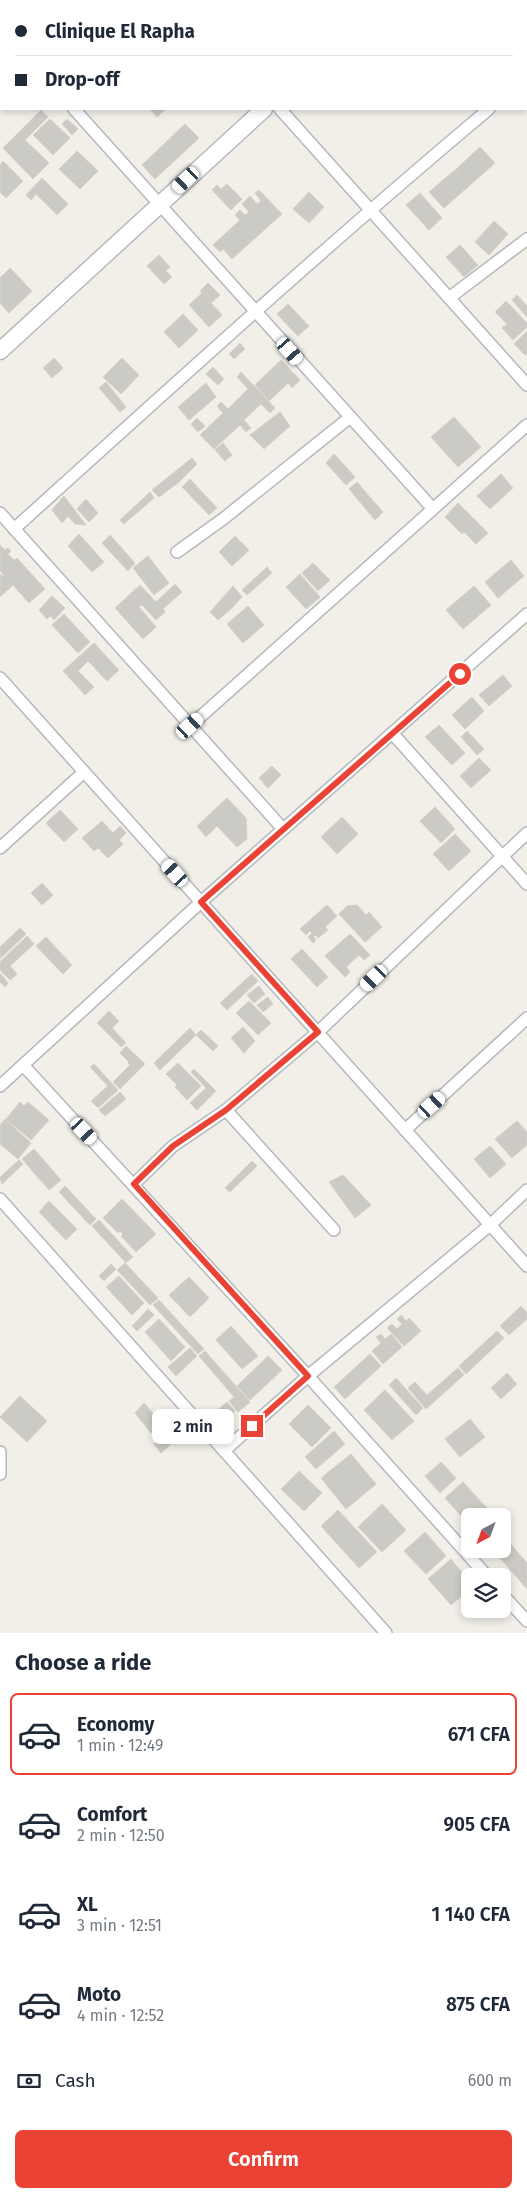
<!DOCTYPE html>
<meta charset="utf-8">
<style>
body{margin:0;font-family:"Fira Sans",sans-serif;background:#f6f6f7;color:#1f2937;height:100vh;display:flex;flex-direction:column;font-size:19px;white-space:nowrap}
*{box-sizing:border-box;margin:0}
p{font-size:16px;color:#747a83}
.icon{flex:none;width:28px;height:28px;fill:none;stroke:currentColor;stroke-width:2;stroke-linecap:round;stroke-linejoin:round}
.map{position:relative;height:1633px;overflow:hidden}
.side{display:flex;flex-direction:column;background:#fff;flex:1}
.side>*{flex:none}
.banner{position:absolute;left:0px;top:0px;width:528px;height:110px;box-shadow:0 2px 8px #0003;display:grid;align-content:center;height:110px;padding:0 15px;background:#fff}
.needle{width:32px;rotate:221deg}
.buttons{position:absolute;left:461px;top:1508px;display:grid;gap:10px}
.buttons a{display:grid;place-items:center;width:50px;height:50px;border-radius:8px;background:#fff;box-shadow:0 2px 8px #0003;font-size:25px}
.end{position:absolute;width:22px;height:22px;margin:-11px;border:6px solid #ea4335;background:#fff;box-shadow:0 0 0 2px #fff}
.from{border-radius:50%}
.bubble{position:absolute;height:35px;border-radius:8px;background:#fff;box-shadow:0 2px 8px #0003;font-size:16px;font-weight:600;line-height:35px;text-align:center}
.car{position:absolute;width:15px;height:30px;margin:-15px -8px;border-radius:6px;box-shadow:0 0 4px 1px #0007;background:linear-gradient(#fff 24%,#345 0 40%,#fff 0 76%,#345 0 86%,#fff 0)}
.banner b{display:flex;align-items:center;gap:18px;height:48px;font-size:19px}
.banner b+b{border-top:1px solid #e0e1e3}
.banner i{width:12px;height:12px;background:#1f2937}
ul{padding:0;list-style:none}
li{display:flex;align-items:center;gap:15px;height:82px;margin:0 10px 8px;padding:0 5px;border:2px solid transparent;border-radius:8px}
li div{flex:1}
li b{display:block;font-size:19px}
li em{font-style:normal;font-weight:600}
li.selected{border-color:#ea4335}
li>.icon{width:45px;height:45px;stroke-width:1.5}
h2{padding:0 15px;font-size:22px;line-height:60px}
.pay{display:flex;align-items:center;gap:12px;height:55px;padding:0 15px;font-size:19px}
.pay p{margin-inline-start:auto}
.button{display:flex;gap:10px;margin-top:auto;padding:10px 15px}
.button a{flex:1;height:58px;border-radius:8px;background:#ea4335;color:#fff;font-size:20px;font-weight:600;line-height:58px;text-align:center}
.map>svg:first-child{display:block}
.building{fill:#cccac5;stroke:#d6d1c6}
.lines{fill:none;stroke-linecap:round;stroke-linejoin:round}
.street-casing{stroke:#b5b8bc;stroke-width:14}
.secondary-casing{stroke:#b6babf;stroke-width:19}
.street{stroke:#fff;stroke-width:11}
.secondary{stroke:#fff;stroke-width:16}
.route{stroke:#ea4335;stroke-width:6}
</style>
<div class="map">
<svg width="527" height="1633" viewBox="0 0 527 1633">
<rect width="100%" height="100%" fill="#f1efe8"/>
<!-- building -->
<g class="building">
<polygon points="150,109 166,109 157,117"/>
<polygon points="41,110 48,117 25,140 49,163 33,179 3,148"/>
<polygon points="50,119 70,138 53,155 33,135"/>
<polygon points="67,119 78,129 72,135 62,124"/>
<polygon points="185,124 199,138 155,179 142,165"/>
<polygon points="480,147 495,163 469,186 455,170"/>
<polygon points="77,151 98,171 80,189 59,169"/>
<polygon points="3,161 23,181 6,198 0,192 0,165"/>
<polygon points="455,170 469,186 444,208 429,192"/>
<polygon points="42,178 68,204 57,215 36,194 31,200 26,195"/>
<polygon points="227,184 242,199 231,210 212,190 217,185 221,189"/>
<polygon points="259,190 282,214 232,259 223,249 220,252 213,245 240,220 235,215 240,210 245,215 249,212 242,204 250,196 257,204 261,201 255,193"/>
<polygon points="309,192 324,207 309,223 293,209"/>
<polygon points="420,193 442,218 429,230 406,205"/>
<polygon points="494,221 508,234 489,255 475,242"/>
<polygon points="460,245 478,265 464,277 446,257"/>
<polygon points="159,255 170,267 166,271 172,277 164,284 147,266"/>
<polygon points="10,268 32,291 9,313 0,303 0,278"/>
<polygon points="208,283 220,295 211,303 200,291"/>
<polygon points="202,293 222,315 209,327 189,305"/>
<polygon points="517,295 527,306 527,317 512,300"/>
<polygon points="506,301 527,323 527,327 513,340 502,328 507,324 495,312"/>
<polygon points="288,304 309,326 298,336 277,314"/>
<polygon points="183,314 198,330 179,348 164,332"/>
<polygon points="527,331 527,353 525,355 514,344"/>
<polygon points="240,343 245,349 234,359 229,354"/>
<polygon points="54,358 63,368 52,378 43,368"/>
<polygon points="122,358 139,375 121,394 103,377"/>
<polygon points="281,360 300,380 292,388 288,383 269,401 255,385"/>
<polygon points="213,367 224,379 218,385 206,374"/>
<polygon points="241,372 275,408 270,413 261,404 244,420 251,428 246,432 240,425 214,449 200,435 223,413 217,406 221,402 228,409 248,389 237,377"/>
<polygon points="106,382 126,407 120,412 99,388"/>
<polygon points="206,383 216,397 189,420 178,407"/>
<polygon points="280,412 290,426 264,449 250,435"/>
<polygon points="454,417 481,447 458,467 431,437"/>
<polygon points="197,418 205,426 198,432 191,424"/>
<polygon points="223,443 232,455 225,461 215,450"/>
<polygon points="334,454 355,477 346,485 326,463"/>
<polygon points="192,458 197,464 179,482 159,497 152,490"/>
<polygon points="501,474 513,488 490,509 477,496"/>
<polygon points="190,479 217,508 209,515 182,487"/>
<polygon points="357,482 383,512 375,520 349,489"/>
<polygon points="150,492 154,498 124,524 120,520"/>
<polygon points="64,496 86,525 75,524 68,516 62,523 52,510"/>
<polygon points="86,499 98,513 89,522 77,509"/>
<polygon points="458,503 488,533 476,544 464,532 462,534 445,517"/>
<polygon points="79,534 104,562 92,572 68,546"/>
<polygon points="110,535 135,563 128,571 102,543"/>
<polygon points="235,536 249,550 232,566 219,552"/>
<polygon points="0,545 5,550 8,548 11,551 8,554 14,560 17,558 45,589 29,603 13,585 0,597 0,574 3,576 4,575 0,571"/>
<polygon points="148,556 169,583 154,595 133,568"/>
<polygon points="511,560 524,576 498,598 485,582"/>
<polygon points="313,563 330,580 318,591 302,573"/>
<polygon points="267,567 272,573 247,595 242,590"/>
<polygon points="300,574 320,597 306,609 286,587"/>
<polygon points="175,584 182,592 163,609 165,612 156,620 142,605 139,607 156,627 143,639 115,608 140,585 156,602"/>
<polygon points="233,586 242,597 232,608 218,620 210,612"/>
<polygon points="474,586 491,605 463,629 446,610"/>
<polygon points="52,596 65,608 54,620 50,616 47,619 39,610"/>
<polygon points="248,606 264,625 243,643 227,624"/>
<polygon points="64,614 90,642 78,653 52,625"/>
<polygon points="94,643 119,670 107,681 88,661 78,671 94,687 85,695 63,671"/>
<polygon points="503,675 512,686 489,706 479,695"/>
<polygon points="472,697 484,711 465,729 452,715"/>
<polygon points="439,725 465,753 452,765 425,737"/>
<polygon points="467,731 484,749 477,755 461,737"/>
<polygon points="479,758 491,770 471,788 460,776"/>
<polygon points="272,766 281,775 268,788 259,778"/>
<polygon points="227,798 246,818 247,839 237,847 217,826 206,837 197,826"/>
<polygon points="435,807 455,829 441,843 420,821"/>
<polygon points="60,810 78,829 64,842 46,823"/>
<polygon points="342,817 358,834 337,854 321,837"/>
<polygon points="102,821 113,833 120,826 126,833 119,840 123,844 108,858 98,848 94,851 82,838"/>
<polygon points="455,834 471,851 449,871 433,854"/>
<polygon points="42,883 53,895 42,905 31,893"/>
<polygon points="327,905 337,916 325,927 328,930 318,938 315,935 313,936 316,940 313,943 308,937 312,933 310,931 306,935 300,929"/>
<polygon points="357,905 366,915 369,912 382,927 365,942 339,914 347,906"/>
<polygon points="20,928 26,934 0,959 0,947"/>
<polygon points="350,934 370,955 364,960 359,955 346,967 350,972 345,977 325,956"/>
<polygon points="27,936 34,944 10,966 17,974 10,980 0,970 0,962"/>
<polygon points="46,937 72,965 63,974 36,946"/>
<polygon points="302,949 328,977 317,987 291,959"/>
<polygon points="0,973 8,983 5,987 0,982"/>
<polygon points="252,974 258,981 227,1010 220,1003"/>
<polygon points="259,986 265,994 254,1003 247,995"/>
<polygon points="268,997 273,1004 263,1012 257,1005"/>
<polygon points="249,1001 271,1023 258,1035 236,1013"/>
<polygon points="109,1011 119,1021 112,1028 126,1043 121,1047 97,1023"/>
<polygon points="243,1027 255,1041 244,1053 231,1038"/>
<polygon points="190,1028 196,1035 160,1070 154,1063"/>
<polygon points="201,1030 218,1046 213,1051 196,1035"/>
<polygon points="126,1046 145,1064 120,1089 113,1082 130,1065 128,1063 129,1062 120,1053"/>
<polygon points="178,1063 201,1086 187,1100 175,1087 177,1085 166,1074"/>
<polygon points="94,1064 118,1090 98,1108 91,1101 108,1086 90,1067"/>
<polygon points="194,1069 216,1091 197,1110 190,1103 206,1088 191,1072"/>
<polygon points="120,1092 126,1099 105,1116 99,1110"/>
<polygon points="20,1102 24,1106 28,1102 49,1120 31,1140 6,1119"/>
<polygon points="5,1119 31,1143 18,1159 0,1144 0,1125"/>
<polygon points="517,1121 527,1132 527,1145 512,1158 495,1139"/>
<polygon points="490,1146 506,1164 490,1178 474,1159"/>
<polygon points="34,1149 61,1180 49,1190 22,1159"/>
<polygon points="19,1160 23,1164 2,1184 0,1177"/>
<polygon points="252,1161 257,1166 230,1192 225,1188"/>
<polygon points="343,1175 371,1205 355,1218 329,1182"/>
<polygon points="65,1186 96,1219 90,1225 59,1192"/>
<polygon points="122,1199 156,1234 136,1252 121,1236 123,1234 120,1231 118,1233 103,1218"/>
<polygon points="49,1201 77,1229 66,1240 39,1212"/>
<polygon points="99,1220 133,1257 126,1263 92,1226"/>
<polygon points="125,1263 158,1298 150,1305 117,1270"/>
<polygon points="111,1264 116,1269 104,1281 99,1276"/>
<polygon points="119,1276 144,1303 132,1315 106,1287"/>
<polygon points="189,1277 209,1298 190,1317 169,1295"/>
<polygon points="159,1300 204,1349 198,1354 153,1305"/>
<polygon points="521,1306 527,1313 527,1319 509,1335 500,1326"/>
<polygon points="148,1309 154,1315 137,1331 132,1326"/>
<polygon points="401,1315 406,1321 409,1318 421,1331 404,1346 387,1328 392,1324 397,1329 402,1324 397,1319"/>
<polygon points="159,1319 185,1347 171,1361 145,1332"/>
<polygon points="231,1326 258,1356 242,1369 216,1340"/>
<polygon points="497,1331 504,1338 466,1374 459,1366"/>
<polygon points="381,1334 385,1339 391,1334 402,1347 383,1364 372,1351 381,1343 376,1337"/>
<polygon points="190,1348 197,1356 176,1376 168,1367"/>
<polygon points="205,1351 250,1402 238,1412 229,1401 234,1397 199,1356"/>
<polygon points="370,1354 381,1366 345,1399 334,1387"/>
<polygon points="268,1356 282,1370 250,1400 237,1386"/>
<polygon points="458,1368 464,1375 426,1409 408,1388 415,1382 427,1395"/>
<polygon points="507,1373 517,1384 501,1399 491,1388"/>
<polygon points="396,1378 423,1408 416,1415 389,1385"/>
<polygon points="385,1390 414,1421 392,1440 364,1410"/>
<polygon points="20,1396 47,1421 27,1442 0,1417"/>
<polygon points="227,1402 235,1411 221,1423 213,1414"/>
<polygon points="144,1403 164,1425 151,1433 135,1413"/>
<polygon points="308,1405 331,1428 312,1447 289,1424"/>
<polygon points="470,1419 485,1437 460,1457 445,1439"/>
<polygon points="166,1426 179,1437 161,1453 154,1444"/>
<polygon points="334,1431 345,1444 316,1469 305,1457"/>
<polygon points="351,1454 376,1484 346,1509 321,1478"/>
<polygon points="441,1462 456,1478 440,1493 425,1476"/>
<polygon points="299,1471 322,1493 304,1511 281,1489"/>
<polygon points="463,1482 494,1516 470,1516 470,1526 445,1498"/>
<polygon points="382,1504 406,1530 382,1552 358,1527"/>
<polygon points="338,1510 377,1552 359,1568 321,1526"/>
<polygon points="425,1532 446,1556 426,1574 404,1551"/>
<polygon points="503,1535 527,1563 527,1589 492,1549 502,1549"/>
<polygon points="451,1559 470,1582 470,1589 451,1605 428,1579"/>
</g>
<g class="lines">
<defs>
<g id="street">
<polyline points="180,0 182,1"/>
<polyline points="0,28 1,29"/>
<polyline points="0,97 1,96"/>
<polyline points="74,109 433,509"/>
<polyline points="280,109 527,385"/>
<polyline points="449,298 527,239"/>
<polyline points="0,513 283,829"/>
<path d="M14 529C171 387 327 245 489 109"/>
<polyline points="177,552 223,519 349,418"/>
<polyline points="0,678 527,1266"/>
<polyline points="190,726 527,425"/>
<polyline points="393,734 527,884"/>
<polyline points="0,848 84,772"/>
<polyline points="23,1065 308,1376 487,1576"/>
<polyline points="0,1086 201,902 527,614"/>
<polyline points="226,1110 334,1230"/>
<polyline points="405,1130 527,1018"/>
<polyline points="134,1184 173,1146 226,1110 318,1032 527,833"/>
<polyline points="0,1199 386,1633"/>
<polyline points="224,1451 308,1376 490,1225 527,1190"/>
<polyline points="0,1452 0,1474"/>
<polyline points="502,1594 527,1621"/>
</g>
<g id="secondary">
<polyline points="388,1 390,0"/>
<polyline points="0,351 264,109"/>
</g>
</defs>
<!-- street casing -->
<use href="#street" class="street-casing"/>
<!-- secondary casing -->
<use href="#secondary" class="secondary-casing"/>
<!-- street -->
<use href="#street" class="street"/>
<!-- secondary -->
<use href="#secondary" class="secondary"/>
</g>
<g class="lines">
<!-- route -->
<polyline class="route" points="252,1426 308,1376 134,1184 173,1146 226,1110 318,1032 201,902 460,674"/>
</g>
</svg>
<div class="buttons">
<a><svg class="needle" viewBox="-14 -14 28 28"><path d="M0-13l5 13h-10z" fill="#e53935"/><path d="M0 13l5-13h-10z" fill="#747a83"/></svg></a>
<a><svg class="icon" aria-label="layers" viewBox="0 0 24 24"><path d="M12 4l9 5-9 5-9-5zM3 14l9 5 9-5"/></svg></a>
</div>
<i class="end from" style="left:460px;top:674px"></i>
<i class="end" style="left:252px;top:1426px"></i>
<div class="bubble" style="left:152px;top:1409px;width:82px">2 min</div>
<i class="car" style="left:186px;top:180px;rotate:227deg"></i>
<i class="car" style="left:290px;top:351px;rotate:139deg"></i>
<i class="car" style="left:190px;top:726px;rotate:48deg"></i>
<i class="car" style="left:175px;top:873px;rotate:318deg"></i>
<i class="car" style="left:374px;top:978px;rotate:226deg"></i>
<i class="car" style="left:432px;top:1105px;rotate:48deg"></i>
<i class="car" style="left:84px;top:1131px;rotate:137deg"></i>
<div class="banner">
<b><i class="from"></i>Clinique El Rapha</b>
<b><i></i>Drop-off</b>
</div>
</div>
<section class="side">
<h2>Choose a ride</h2>
<ul>
<li class="selected"><svg class="icon" aria-label="car" viewBox="0 0 24 24"><path d="M5 17H2v-5l4-1 3-4h7l3 4 3 1v5h-3M9 17h6M6 11h13"/><circle cx="7" cy="17" r="2"/><circle cx="17" cy="17" r="2"/></svg><div><b>Economy</b><p>1 min · 12:49</p></div><em>671 CFA</em></li>
<li><svg class="icon" aria-label="car" viewBox="0 0 24 24"><path d="M5 17H2v-5l4-1 3-4h7l3 4 3 1v5h-3M9 17h6M6 11h13"/><circle cx="7" cy="17" r="2"/><circle cx="17" cy="17" r="2"/></svg><div><b>Comfort</b><p>2 min · 12:50</p></div><em>905 CFA</em></li>
<li><svg class="icon" aria-label="car" viewBox="0 0 24 24"><path d="M5 17H2v-5l4-1 3-4h7l3 4 3 1v5h-3M9 17h6M6 11h13"/><circle cx="7" cy="17" r="2"/><circle cx="17" cy="17" r="2"/></svg><div><b>XL</b><p>3 min · 12:51</p></div><em>1 140 CFA</em></li>
<li><svg class="icon" aria-label="car" viewBox="0 0 24 24"><path d="M5 17H2v-5l4-1 3-4h7l3 4 3 1v5h-3M9 17h6M6 11h13"/><circle cx="7" cy="17" r="2"/><circle cx="17" cy="17" r="2"/></svg><div><b>Moto</b><p>4 min · 12:52</p></div><em>875 CFA</em></li>
</ul>
<div class="pay"><svg class="icon" aria-label="cash" viewBox="0 0 24 24"><path d="M3 7h18v10H3z"/><circle cx="12" cy="12" r="2"/></svg>Cash<p>600 m</p></div>
<div class="button"><a>Confirm</a></div>
</section>
